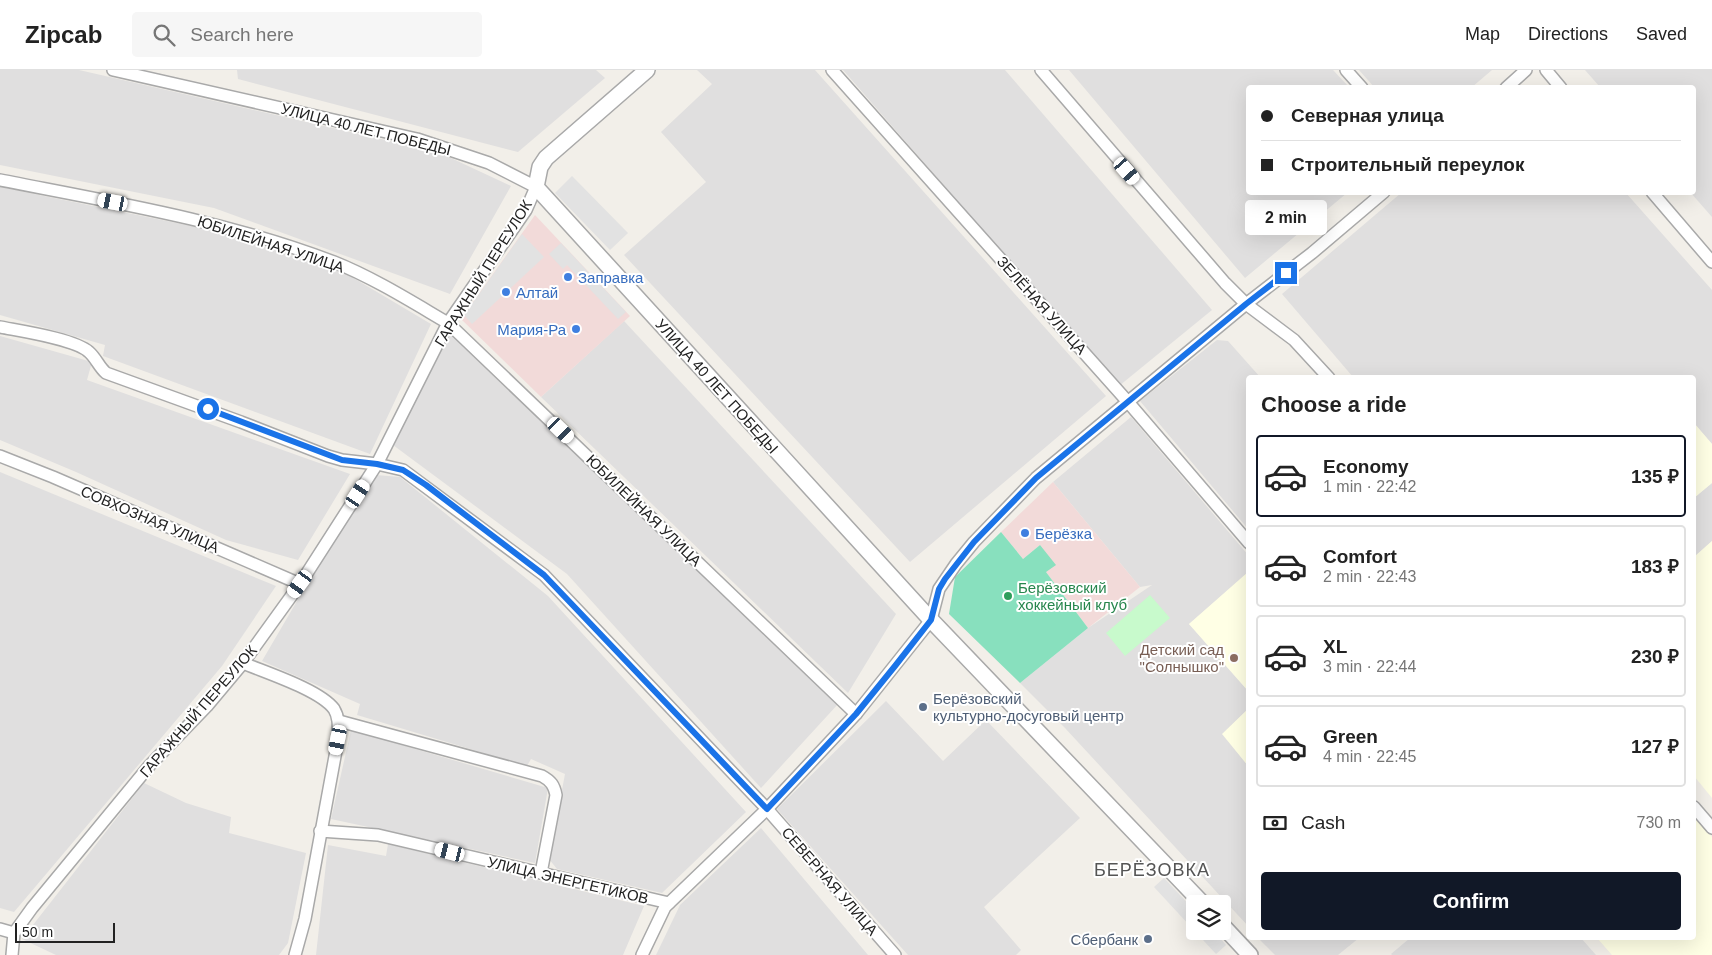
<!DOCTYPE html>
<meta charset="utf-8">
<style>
body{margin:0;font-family:Arial,sans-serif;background:#f6f6f6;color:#222;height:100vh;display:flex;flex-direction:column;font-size:19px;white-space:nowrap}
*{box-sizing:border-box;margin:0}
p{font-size:16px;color:#767676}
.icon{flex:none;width:28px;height:28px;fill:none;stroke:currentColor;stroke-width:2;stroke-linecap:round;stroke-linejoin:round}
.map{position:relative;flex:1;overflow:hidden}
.details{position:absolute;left:1246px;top:305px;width:450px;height:565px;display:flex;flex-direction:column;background:#fff;border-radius:5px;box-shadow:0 5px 20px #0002}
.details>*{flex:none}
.top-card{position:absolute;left:1246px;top:15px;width:450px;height:110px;border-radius:5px;box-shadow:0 5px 20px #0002;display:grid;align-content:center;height:110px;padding:0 15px;background:#fff}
.tools{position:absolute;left:1186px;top:825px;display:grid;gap:10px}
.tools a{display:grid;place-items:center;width:45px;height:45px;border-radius:5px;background:#fff;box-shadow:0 5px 20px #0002;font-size:25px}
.scale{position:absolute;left:15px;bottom:12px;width:100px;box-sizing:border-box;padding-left:5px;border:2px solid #222;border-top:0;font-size:14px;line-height:18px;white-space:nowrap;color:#222;-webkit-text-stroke:4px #fff;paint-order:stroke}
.end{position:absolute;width:22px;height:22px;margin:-11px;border:6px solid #1a73e8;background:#fff;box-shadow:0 0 0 2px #fff}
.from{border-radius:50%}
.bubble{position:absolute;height:35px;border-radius:5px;background:#fff;box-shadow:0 5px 20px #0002;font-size:16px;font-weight:800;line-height:35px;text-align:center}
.car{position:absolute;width:15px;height:30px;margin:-15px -8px;border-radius:6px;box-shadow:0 0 4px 1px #0007;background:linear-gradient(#fff 24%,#345 0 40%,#fff 0 76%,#345 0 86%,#fff 0)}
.top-card b{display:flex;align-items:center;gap:18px;height:48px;font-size:19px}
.top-card b+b{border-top:1px solid #e0e0e0}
.top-card i{width:12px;height:12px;background:#222}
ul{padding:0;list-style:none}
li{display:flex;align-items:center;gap:15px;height:82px;margin:0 10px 8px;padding:0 5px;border:2px solid #e0e0e0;border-radius:5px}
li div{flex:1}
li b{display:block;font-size:19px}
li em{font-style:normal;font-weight:800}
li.current{border-color:#111827}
li>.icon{width:45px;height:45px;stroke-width:1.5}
h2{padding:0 15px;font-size:22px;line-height:60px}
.pay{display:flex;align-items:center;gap:12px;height:55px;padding:0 15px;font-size:19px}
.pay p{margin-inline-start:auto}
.action{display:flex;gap:10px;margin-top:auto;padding:10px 15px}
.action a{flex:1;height:58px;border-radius:5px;background:#111827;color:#fff;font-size:20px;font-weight:800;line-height:58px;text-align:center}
header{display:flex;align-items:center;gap:30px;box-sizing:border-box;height:70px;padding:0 25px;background:#fff;border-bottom:1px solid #e0e0e0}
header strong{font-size:24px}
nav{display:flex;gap:28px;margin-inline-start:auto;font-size:18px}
.search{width:350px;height:45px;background:#f6f6f6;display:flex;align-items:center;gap:12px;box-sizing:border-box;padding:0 18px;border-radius:5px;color:#767676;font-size:19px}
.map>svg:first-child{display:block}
.residential{fill:#e0dfdf}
.commercial{fill:#f2dad9}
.education{fill:#ffffe5}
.park{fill:#c8facc}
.pitch{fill:#88e0be}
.parking{fill:#e2e2e2}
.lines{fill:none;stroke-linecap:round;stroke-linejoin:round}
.minor-casing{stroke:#a9a9a9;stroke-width:14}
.tertiary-casing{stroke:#a9a9a9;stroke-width:18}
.minor{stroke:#fff;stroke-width:11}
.tertiary{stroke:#fff;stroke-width:15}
.route{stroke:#1a73e8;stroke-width:6}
.shop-dot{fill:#3f7fe0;stroke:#fff;stroke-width:2}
.leisure-dot{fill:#2e9e5b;stroke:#fff;stroke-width:2}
.education-dot{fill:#8d6e63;stroke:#fff;stroke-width:2}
.service-dot{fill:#5c6f8a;stroke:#fff;stroke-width:2}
.labels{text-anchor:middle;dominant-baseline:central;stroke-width:4;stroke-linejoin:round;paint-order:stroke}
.street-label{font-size:15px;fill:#222;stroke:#fff}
.shop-label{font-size:15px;fill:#366cbe;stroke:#fff;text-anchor:start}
.leisure-label{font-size:15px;fill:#27864d;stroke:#fff;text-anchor:start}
.education-label{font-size:15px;fill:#785e54;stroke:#fff;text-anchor:end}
.service-label{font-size:15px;fill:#4e5e75;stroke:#fff;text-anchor:start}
.quarter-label{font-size:18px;letter-spacing:1px;fill:#555;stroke:#fff}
</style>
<header>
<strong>Zipcab</strong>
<div class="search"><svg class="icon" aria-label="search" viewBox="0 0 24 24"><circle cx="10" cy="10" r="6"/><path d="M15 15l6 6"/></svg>Search here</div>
<nav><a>Map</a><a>Directions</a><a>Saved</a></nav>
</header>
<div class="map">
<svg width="1712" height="885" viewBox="0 0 1712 885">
<rect width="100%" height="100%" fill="#f2efe9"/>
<!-- residential -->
<g class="residential">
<polygon points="0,0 79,0 438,82 511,116 450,224 214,138 0,95"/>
<polygon points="237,0 596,0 605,8 518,82 238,9"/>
<polygon points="697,0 815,0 1106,326 910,492 624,185 706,112 661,62 712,14"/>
<polygon points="843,0 1005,0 1212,240 1119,316"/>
<polygon points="1069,0 1333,0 1349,17 1249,18 1249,122 1347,123 1245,208"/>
<polygon points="1359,0 1492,0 1472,17 1375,18"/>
<polygon points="1585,0 1712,0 1712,147 1691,123 1694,122 1694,18 1600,17"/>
<polygon points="0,117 221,162 345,203 431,254 370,384 103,286 105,275 0,245"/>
<polygon points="1401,123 1626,123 1712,220 1712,374 1694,353 1694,308 1353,307 1282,224"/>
<polygon points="624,251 896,544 848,623 541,327"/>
<polygon points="451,262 839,633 761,718 567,504 393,375"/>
<polygon points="0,266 92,292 87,310 350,404 298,490 226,470 76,402 0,370"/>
<polygon points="1217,270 1228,271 1260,307 1249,308 1249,460 1140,331"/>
<polygon points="1131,347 1249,486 1249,502 1189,554 1249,622 1249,638 1223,664 1249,697 1249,857 1065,658 1020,613 1088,558 1152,515 1140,517 1053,412"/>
<polygon points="0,402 276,516 222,596 14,842 0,838"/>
<polygon points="376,405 400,407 548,526 746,742 662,823 557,799 549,789 565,704 531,689 527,696 357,645 360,634 262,591 304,519"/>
<polygon points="1712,413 1712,471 1694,487 1694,428"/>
<polygon points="886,631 943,691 986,650 1080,748 984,837 1021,880 1016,885 908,885 777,739"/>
<polygon points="351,660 548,718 535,793 331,749"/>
<polygon points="144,713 186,733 231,747 229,763 306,783 288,873 279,885 56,885 22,869"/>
<polygon points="761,758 868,885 656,885 680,835"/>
<polygon points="388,774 644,836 623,885 316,885 328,775 386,786"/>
<polygon points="1258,868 1359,868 1338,885 1275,885"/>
<polygon points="1410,868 1581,868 1596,885 1392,885 1391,884"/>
</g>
<!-- commercial -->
<g class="commercial">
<polygon points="535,145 630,246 541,327 461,249"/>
<polygon points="1053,412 1140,517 1088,558 1046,502 1040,475 1023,489 1001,462"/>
</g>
<!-- education -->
<g class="education">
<polygon points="1694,353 1712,374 1712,413 1694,428"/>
<polygon points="1712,471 1712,728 1694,706 1694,487"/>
<polygon points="1248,502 1249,503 1249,622 1189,554"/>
<polygon points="1249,638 1249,697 1222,664"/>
<polygon points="1694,746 1712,767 1712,885 1612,885 1597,868 1694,868"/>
</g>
<!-- park -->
<polygon class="park" points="1150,525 1170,548 1125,586 1106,563"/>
<!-- pitch -->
<polygon class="pitch" points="1001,462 1023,489 1040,475 1056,495 1046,502 1088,558 1020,613 949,544 955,507"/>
<!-- parking -->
<g class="parking">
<polygon points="572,106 628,163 610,180 555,123"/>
<polygon points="522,164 544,187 472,254 464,245"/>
<polygon points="561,173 626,242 618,249 567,195 563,199 549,184"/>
<polygon points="1164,808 1195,841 1195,861 1214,861 1226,875 1216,884 1154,817"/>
</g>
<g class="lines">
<defs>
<g id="minor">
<polyline points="832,0 1128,332 1249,473"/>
<polyline points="1041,0 1225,213 1246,234 1294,270 1329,308"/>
<polyline points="1346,0 1362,18"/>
<polyline points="1546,0 1561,18"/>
<polyline points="1506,18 1526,0"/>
<path d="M0 110C112 132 227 151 334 192 374 208 412 232 448 253L856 644"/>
<polyline points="1652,122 1712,192"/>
<path d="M0 257C20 261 75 269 89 282 96 288 99 297 106 303L241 352 328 386 342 390 377 394 403 400 544 505 767 739 895 885"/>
<polyline points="0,386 53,407 300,514"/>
<path d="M243 593C267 603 320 620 334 639 340 649 338 659 338 670L305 849 295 885"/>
<path d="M339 651 542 706C551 711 554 715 556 725L541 803"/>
<polyline points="1694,737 1712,758"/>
<polyline points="320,761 378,765 669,833"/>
<polyline points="0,859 14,863"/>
<polyline points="12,885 14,863 32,838 150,695 207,636 243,593 300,514 377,394 448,253 526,140 536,117 489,93 417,69 113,0"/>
<polyline points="642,885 665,837 767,739 856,644 931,550 939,519 956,494 974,472 1036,408 1246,234 1312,183 1384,122"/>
</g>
<g id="tertiary">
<polyline points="647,0 546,88 540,97 536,117 931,550 1203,834"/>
<polyline points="1222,855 1250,885"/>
</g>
</defs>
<!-- minor casing -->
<use href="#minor" class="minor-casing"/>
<!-- tertiary casing -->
<use href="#tertiary" class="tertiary-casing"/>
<!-- minor -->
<use href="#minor" class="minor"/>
<!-- tertiary -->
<use href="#tertiary" class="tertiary"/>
</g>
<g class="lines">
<!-- route -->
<polyline class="route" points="208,339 342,390 377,394 403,400 426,415 544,505 767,739 856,644 895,596 931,550 939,519 945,509 974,472 1036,408 1246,234 1286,203"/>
</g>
<!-- markers -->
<g class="shop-dot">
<circle cx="568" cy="207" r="5"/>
<circle cx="506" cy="222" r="5"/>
<circle cx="576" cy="259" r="5"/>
<circle cx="1025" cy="463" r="5"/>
</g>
<circle class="leisure-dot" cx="1008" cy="526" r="5"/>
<circle class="education-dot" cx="1234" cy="588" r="5"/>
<g class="service-dot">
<circle cx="923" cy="637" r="5"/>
<circle cx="1148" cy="869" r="5"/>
</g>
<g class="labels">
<!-- street labels -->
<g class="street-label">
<text transform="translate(366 59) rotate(14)">УЛИЦА 40 ЛЕТ ПОБЕДЫ</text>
<text transform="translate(271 174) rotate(18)">ЮБИЛЕЙНАЯ УЛИЦА</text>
<text transform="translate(483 203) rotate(-58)">ГАРАЖНЫЙ ПЕРЕУЛОК</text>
<text transform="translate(1042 235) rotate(48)">ЗЕЛЁНАЯ УЛИЦА</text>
<text transform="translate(717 316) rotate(48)">УЛИЦА 40 ЛЕТ ПОБЕДЫ</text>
<text transform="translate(644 440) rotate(44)">ЮБИЛЕЙНАЯ УЛИЦА</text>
<text transform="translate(150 449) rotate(23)">СОВХОЗНАЯ УЛИЦА</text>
<text transform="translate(198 641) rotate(-49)">ГАРАЖНЫЙ ПЕРЕУЛОК</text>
<text transform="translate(568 810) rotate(13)">УЛИЦА ЭНЕРГЕТИКОВ</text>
<text transform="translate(830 811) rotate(49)">СЕВЕРНАЯ УЛИЦА</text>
</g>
<!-- shop labels -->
<g class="shop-label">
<text x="578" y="207">Заправка</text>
<text x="516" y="222">Алтай</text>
<text x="566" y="259" text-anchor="end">Мария-Ра</text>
<text x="1035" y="463">Берёзка</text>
</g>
<!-- leisure labels -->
<g class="leisure-label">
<text x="1018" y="517">Берёзовский<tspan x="1018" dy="17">хоккейный клуб</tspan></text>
</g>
<!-- education labels -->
<g class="education-label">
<text x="1224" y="579">Детский сад<tspan x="1224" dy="17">"Солнышко"</tspan></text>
</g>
<!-- service labels -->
<g class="service-label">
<text x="933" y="628">Берёзовский<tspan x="933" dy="17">культурно-досуговый центр</tspan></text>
<text x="1138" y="869" text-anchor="end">Сбербанк</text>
</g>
<!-- quarter labels -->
<g class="quarter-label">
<text x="1152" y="800">БЕРЁЗОВКА</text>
</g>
</g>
</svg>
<div class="tools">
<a><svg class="icon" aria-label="layers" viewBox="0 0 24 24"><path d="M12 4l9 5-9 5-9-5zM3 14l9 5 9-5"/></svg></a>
</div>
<div class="scale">50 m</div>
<i class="end from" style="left:208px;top:339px"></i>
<i class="end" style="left:1286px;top:203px"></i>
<div class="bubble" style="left:1245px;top:130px;width:82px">2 min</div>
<i class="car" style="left:1127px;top:101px;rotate:139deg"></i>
<i class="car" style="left:113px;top:132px;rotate:281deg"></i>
<i class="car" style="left:561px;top:360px;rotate:134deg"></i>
<i class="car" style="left:358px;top:424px;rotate:33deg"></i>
<i class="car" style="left:300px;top:514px;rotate:216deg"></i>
<i class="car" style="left:338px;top:670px;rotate:191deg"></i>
<i class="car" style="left:450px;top:782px;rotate:284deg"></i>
<div class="top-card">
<b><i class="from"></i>Северная улица</b>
<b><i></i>Строительный переулок</b>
</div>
<section class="details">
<h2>Choose a ride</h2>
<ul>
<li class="current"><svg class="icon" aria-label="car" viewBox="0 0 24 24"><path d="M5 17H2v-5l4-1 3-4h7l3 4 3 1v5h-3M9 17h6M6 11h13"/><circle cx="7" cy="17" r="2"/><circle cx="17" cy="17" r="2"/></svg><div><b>Economy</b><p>1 min · 22:42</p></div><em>135 ₽</em></li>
<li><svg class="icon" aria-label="car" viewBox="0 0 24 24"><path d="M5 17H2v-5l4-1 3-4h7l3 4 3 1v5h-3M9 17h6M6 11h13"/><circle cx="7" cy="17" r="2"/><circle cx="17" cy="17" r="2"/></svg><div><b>Comfort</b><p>2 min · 22:43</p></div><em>183 ₽</em></li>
<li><svg class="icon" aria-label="car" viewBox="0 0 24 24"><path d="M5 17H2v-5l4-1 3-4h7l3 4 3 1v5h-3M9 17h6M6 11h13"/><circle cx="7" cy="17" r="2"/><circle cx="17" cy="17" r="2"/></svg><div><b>XL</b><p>3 min · 22:44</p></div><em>230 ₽</em></li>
<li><svg class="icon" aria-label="car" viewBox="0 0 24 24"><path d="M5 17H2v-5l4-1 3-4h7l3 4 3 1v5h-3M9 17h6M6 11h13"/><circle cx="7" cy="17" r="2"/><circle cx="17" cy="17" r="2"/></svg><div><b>Green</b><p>4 min · 22:45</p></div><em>127 ₽</em></li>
</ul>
<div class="pay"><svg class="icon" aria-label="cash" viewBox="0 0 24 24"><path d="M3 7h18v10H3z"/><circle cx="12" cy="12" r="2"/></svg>Cash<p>730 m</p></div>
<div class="action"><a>Confirm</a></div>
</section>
</div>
